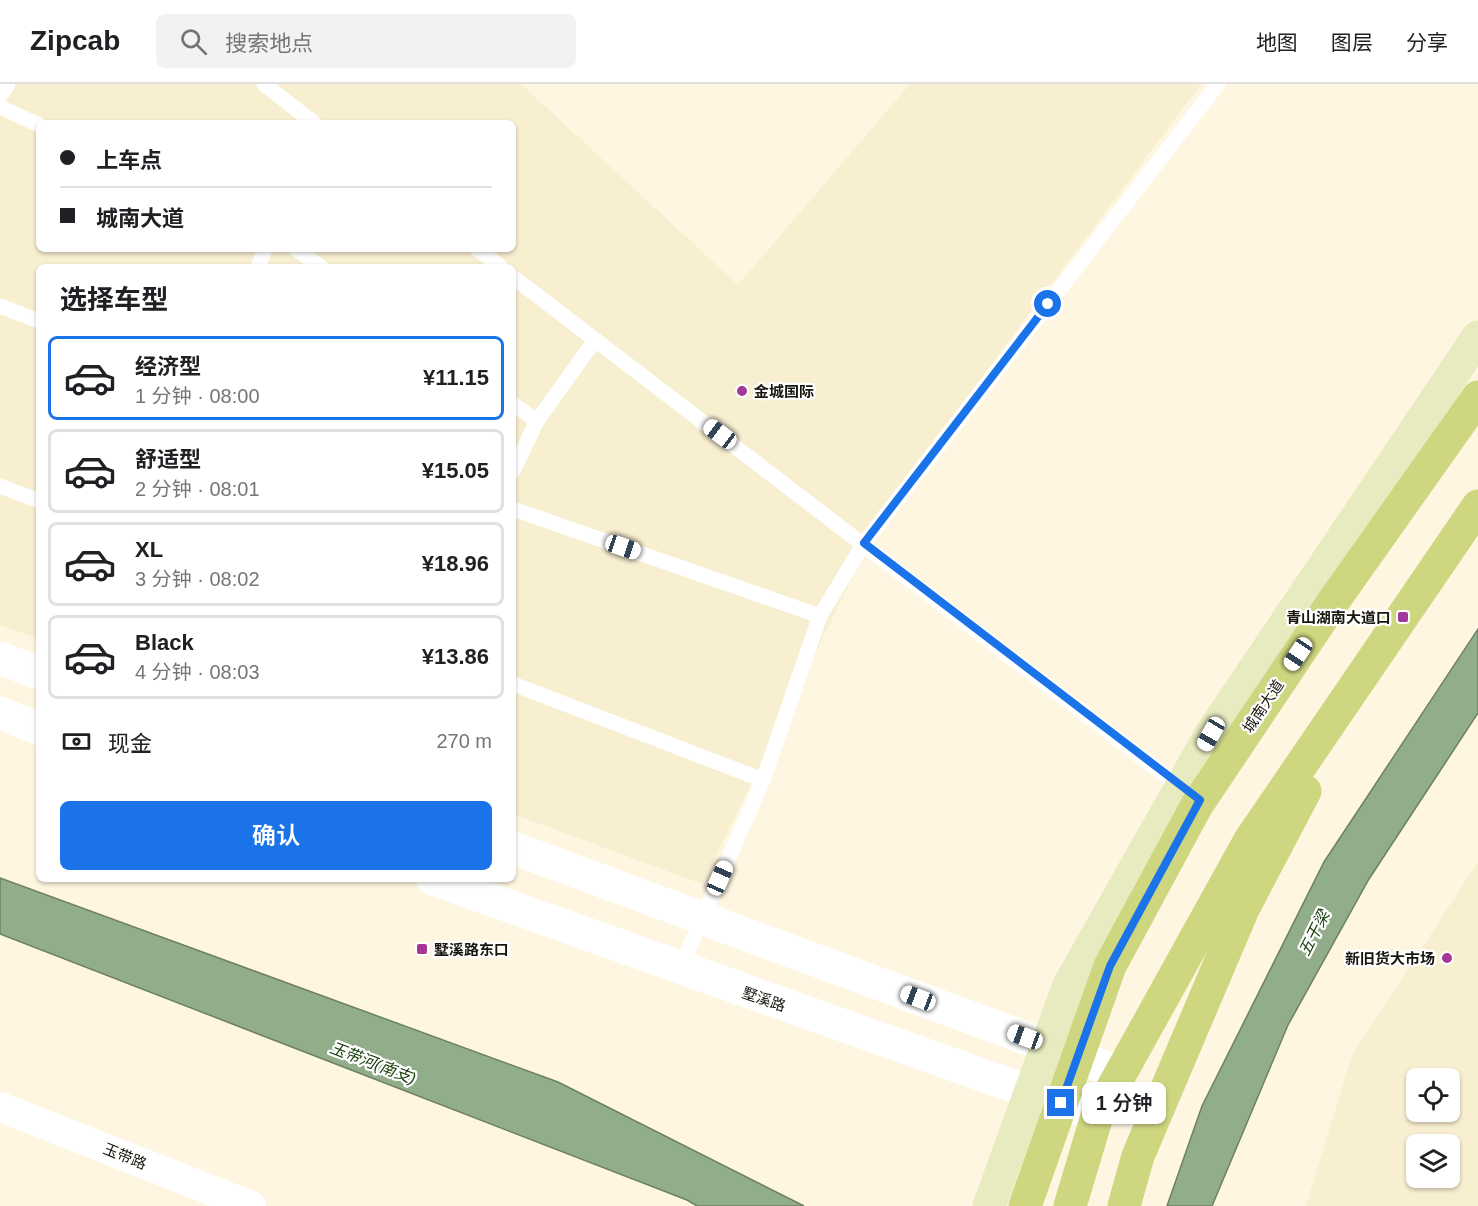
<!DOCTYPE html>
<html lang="zh">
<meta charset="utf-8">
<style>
body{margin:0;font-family:Helvetica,"Noto Sans SC",sans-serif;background:#f2f2f2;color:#202124;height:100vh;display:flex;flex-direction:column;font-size:22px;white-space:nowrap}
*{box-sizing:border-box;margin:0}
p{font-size:20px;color:#757577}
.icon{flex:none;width:33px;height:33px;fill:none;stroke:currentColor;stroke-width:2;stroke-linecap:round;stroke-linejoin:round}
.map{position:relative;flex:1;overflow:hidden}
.side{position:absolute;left:36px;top:180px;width:480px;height:618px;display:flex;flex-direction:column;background:#fff;border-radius:9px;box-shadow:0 2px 4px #0004}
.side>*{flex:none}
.guide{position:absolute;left:36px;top:36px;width:480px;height:132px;border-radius:9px;box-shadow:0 2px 4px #0004;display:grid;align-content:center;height:132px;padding:0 24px;background:#fff}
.controls{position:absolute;left:1406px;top:984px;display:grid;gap:12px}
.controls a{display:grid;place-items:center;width:54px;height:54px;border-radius:9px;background:#fff;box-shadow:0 2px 4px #0004;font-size:30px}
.end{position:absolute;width:27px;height:27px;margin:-14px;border:8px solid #1a73e8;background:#fff;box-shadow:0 0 0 3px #fff}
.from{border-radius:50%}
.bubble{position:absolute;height:42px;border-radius:9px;background:#fff;box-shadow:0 2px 4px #0004;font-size:20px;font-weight:600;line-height:42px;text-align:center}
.car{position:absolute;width:18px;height:36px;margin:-18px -9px;border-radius:8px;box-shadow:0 0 4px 2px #0007;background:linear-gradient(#fff 24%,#345 0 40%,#fff 0 76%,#345 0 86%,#fff 0)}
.guide b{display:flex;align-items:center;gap:21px;height:57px;font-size:22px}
.guide b+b{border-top:2px solid #e0e0e0}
.guide i{width:15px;height:15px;background:#202124}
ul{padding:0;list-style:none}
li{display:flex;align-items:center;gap:18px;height:84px;margin:0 12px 9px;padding:0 12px;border:3px solid #e0e0e0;border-radius:9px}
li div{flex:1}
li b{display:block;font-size:22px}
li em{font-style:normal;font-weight:600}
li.on{border-color:#1a73e8}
li>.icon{width:54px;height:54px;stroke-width:1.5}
h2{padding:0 24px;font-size:27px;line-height:72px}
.pay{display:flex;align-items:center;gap:15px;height:66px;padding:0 24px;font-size:22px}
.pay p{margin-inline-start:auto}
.action{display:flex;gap:12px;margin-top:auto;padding:12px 24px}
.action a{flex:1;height:69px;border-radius:9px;background:#1a73e8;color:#fff;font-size:24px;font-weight:600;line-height:69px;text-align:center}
header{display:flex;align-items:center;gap:36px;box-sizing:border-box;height:84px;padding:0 30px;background:#fff;border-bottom:2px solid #e0e0e0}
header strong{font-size:28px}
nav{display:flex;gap:33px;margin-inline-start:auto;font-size:21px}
.search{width:420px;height:54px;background:#f2f2f2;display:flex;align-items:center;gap:15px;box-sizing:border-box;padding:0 21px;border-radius:9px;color:#757577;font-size:22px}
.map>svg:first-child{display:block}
.built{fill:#f8eed0;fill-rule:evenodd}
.water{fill:#92ad8a;stroke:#6d8065;stroke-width:1.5}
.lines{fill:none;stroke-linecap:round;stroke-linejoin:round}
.service{stroke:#fff;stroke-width:15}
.minor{stroke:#fff;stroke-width:30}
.tertiary{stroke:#fff;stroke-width:33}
.secondary{stroke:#e7ebbf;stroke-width:33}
.primary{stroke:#ced680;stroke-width:33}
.route{stroke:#1a73e8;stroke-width:8}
.poi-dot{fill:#a43897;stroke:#fff;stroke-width:2}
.labels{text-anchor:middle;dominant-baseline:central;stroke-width:4.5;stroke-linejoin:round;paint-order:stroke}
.poi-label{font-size:15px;font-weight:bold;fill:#18160e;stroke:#fff;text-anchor:start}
.street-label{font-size:15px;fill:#18160e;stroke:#fff}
.water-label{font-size:16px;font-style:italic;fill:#1e4311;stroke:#fff}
</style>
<header>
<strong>Zipcab</strong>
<div class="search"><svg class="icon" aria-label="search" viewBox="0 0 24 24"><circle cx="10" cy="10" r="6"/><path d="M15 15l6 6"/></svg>搜索地点</div>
<nav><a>地图</a><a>图层</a><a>分享</a></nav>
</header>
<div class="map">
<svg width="1478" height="1122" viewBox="0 0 1478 1122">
<rect width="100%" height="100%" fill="#fef6e0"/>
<!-- built -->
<g class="built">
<path d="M0 0H521L738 201 910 0H1201L892 413 702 800 513 730V183H39V555L0 541ZM39 39H513V165H39Z"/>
<path d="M1478 778V1122H1306L1352 971ZM1416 994H1449V1028H1416ZM1416 1060H1449V1094H1416Z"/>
</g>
<!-- water -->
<g class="water">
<polygon points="1478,545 1478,629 1369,795 1288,941 1212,1122 1167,1122 1202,1022 1324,778"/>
<polygon points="0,794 558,998 804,1122 697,1122 687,1116 0,850"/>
</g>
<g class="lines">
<!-- service -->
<g class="service">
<polyline points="264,0 314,39"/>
<polyline points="0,12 8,0"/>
<polyline points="0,23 39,41"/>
<polyline points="296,165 321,183"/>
<polyline points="477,165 501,183"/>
<polyline points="258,183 265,165"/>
<polyline points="513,193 1183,705"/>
<polyline points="0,222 39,237"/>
<polyline points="513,320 537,337"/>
<polyline points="513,387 537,337 595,256"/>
<polyline points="0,402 39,417"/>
<polyline points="513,425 820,532"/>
<polyline points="513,600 763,696"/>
<polyline points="680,885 763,696 820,532 864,459 1218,0"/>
</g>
<!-- minor -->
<polyline class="minor" points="0,1023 251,1122"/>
<!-- tertiary -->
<g class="tertiary">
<polyline points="0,574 39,589"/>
<polyline points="0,629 39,645"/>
<polyline points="513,764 1120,989"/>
<polyline points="433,795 1097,1032"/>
</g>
<!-- secondary -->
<polyline class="secondary" points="989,1122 1069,901 1211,650 1478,253"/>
<!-- primary -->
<g class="primary">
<polyline points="1025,1122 1110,882 1197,721 1335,515 1478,313"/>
<polyline points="1070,1122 1097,1032 1250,756 1478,422"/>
<polyline points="1124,1122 1138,1072 1243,825 1305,707"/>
</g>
</g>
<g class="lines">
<!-- route -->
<polyline class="route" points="1048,220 864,459 1200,716 1110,882 1061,1019"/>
</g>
<!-- markers -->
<g class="poi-dot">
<circle cx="742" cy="307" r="6"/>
<rect x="1397" y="527" width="12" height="12" rx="3"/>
<rect x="416" y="859" width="12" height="12" rx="3"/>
<circle cx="1447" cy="874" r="6"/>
</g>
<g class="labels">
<!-- poi labels -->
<g class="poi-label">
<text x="754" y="307">金城国际</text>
<text x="1391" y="533" text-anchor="end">青山湖南大道口</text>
<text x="434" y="865">墅溪路东口</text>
<text x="1435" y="874" text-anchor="end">新旧货大市场</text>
</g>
<!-- street labels -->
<g class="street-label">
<text transform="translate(1263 622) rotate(-56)">城南大道</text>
<text transform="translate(764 915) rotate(19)">墅溪路</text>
<text transform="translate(125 1072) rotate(22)">玉带路</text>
</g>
<!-- water labels -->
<g class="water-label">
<text transform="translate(1314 849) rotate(-63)">五干梁</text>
<text transform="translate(373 979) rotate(21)">玉带河(南支)</text>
</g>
</g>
</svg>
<div class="controls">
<a><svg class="icon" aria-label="locate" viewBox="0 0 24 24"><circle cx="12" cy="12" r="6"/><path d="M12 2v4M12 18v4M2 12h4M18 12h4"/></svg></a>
<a><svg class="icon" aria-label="layers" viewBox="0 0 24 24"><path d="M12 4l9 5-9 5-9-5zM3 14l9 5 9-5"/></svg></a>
</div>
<i class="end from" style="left:1048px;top:220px"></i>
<i class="end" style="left:1061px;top:1019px"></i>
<div class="bubble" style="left:1082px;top:998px;width:84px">1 分钟</div>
<i class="car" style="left:720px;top:350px;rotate:307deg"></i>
<i class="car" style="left:623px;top:463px;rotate:109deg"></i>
<i class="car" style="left:1298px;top:570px;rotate:214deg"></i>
<i class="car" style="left:1211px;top:650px;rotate:210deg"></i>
<i class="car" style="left:720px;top:794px;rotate:24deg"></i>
<i class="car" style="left:918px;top:914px;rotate:291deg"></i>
<i class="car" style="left:1025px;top:953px;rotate:290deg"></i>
<div class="guide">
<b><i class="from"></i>上车点</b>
<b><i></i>城南大道</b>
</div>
<section class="side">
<h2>选择车型</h2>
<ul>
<li class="on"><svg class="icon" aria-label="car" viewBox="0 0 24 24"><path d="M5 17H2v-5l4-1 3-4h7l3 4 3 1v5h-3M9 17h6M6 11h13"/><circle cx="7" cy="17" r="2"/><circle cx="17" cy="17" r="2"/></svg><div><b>经济型</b><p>1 分钟 · 08:00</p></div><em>¥11.15</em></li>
<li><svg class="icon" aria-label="car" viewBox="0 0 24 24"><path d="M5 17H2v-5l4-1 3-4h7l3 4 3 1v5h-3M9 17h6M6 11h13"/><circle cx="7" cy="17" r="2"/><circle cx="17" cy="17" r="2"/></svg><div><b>舒适型</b><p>2 分钟 · 08:01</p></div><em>¥15.05</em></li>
<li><svg class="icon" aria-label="car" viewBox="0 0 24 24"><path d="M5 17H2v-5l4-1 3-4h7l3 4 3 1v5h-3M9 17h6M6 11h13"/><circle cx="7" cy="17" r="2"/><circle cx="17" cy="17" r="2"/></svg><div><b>XL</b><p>3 分钟 · 08:02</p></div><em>¥18.96</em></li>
<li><svg class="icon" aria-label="car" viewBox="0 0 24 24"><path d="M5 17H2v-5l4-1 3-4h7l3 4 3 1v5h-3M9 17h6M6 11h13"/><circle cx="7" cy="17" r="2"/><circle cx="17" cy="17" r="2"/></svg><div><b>Black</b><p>4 分钟 · 08:03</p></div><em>¥13.86</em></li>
</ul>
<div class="pay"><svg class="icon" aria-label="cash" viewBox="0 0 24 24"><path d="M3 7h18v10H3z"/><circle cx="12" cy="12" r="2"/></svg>现金<p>270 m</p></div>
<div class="action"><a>确认</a></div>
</section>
</div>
